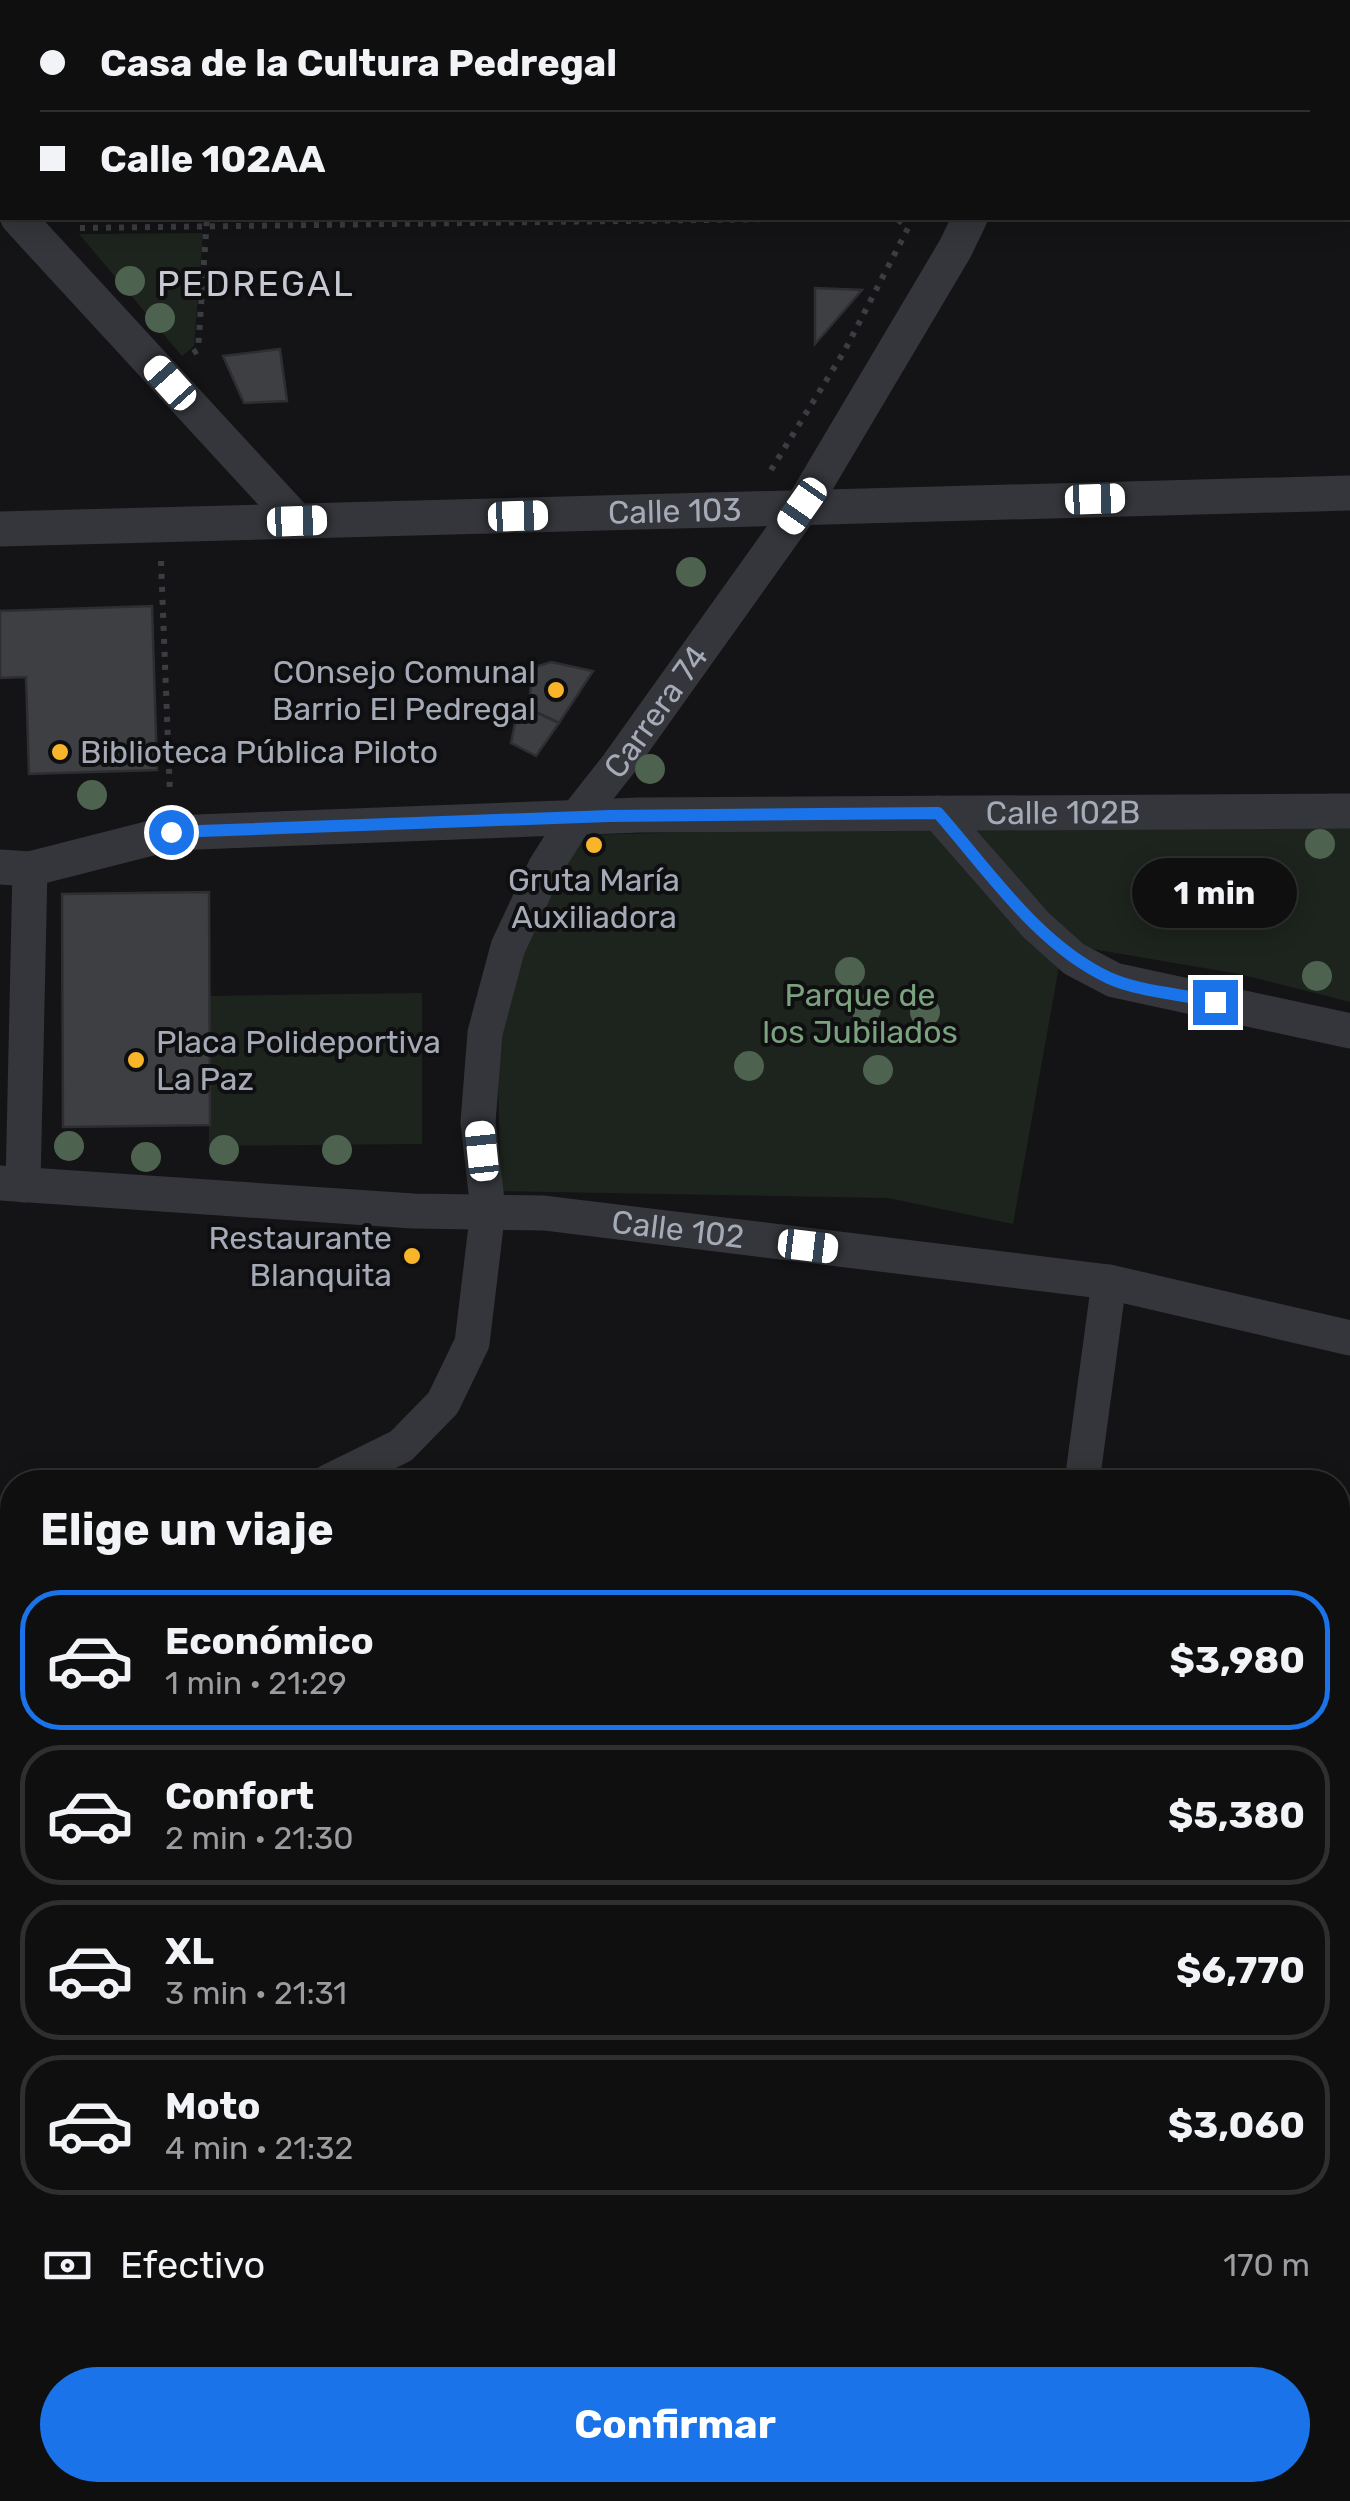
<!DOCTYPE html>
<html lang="es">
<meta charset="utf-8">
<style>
body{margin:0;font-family:Rubik,sans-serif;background:#181819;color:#f1f3f6;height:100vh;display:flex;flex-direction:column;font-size:38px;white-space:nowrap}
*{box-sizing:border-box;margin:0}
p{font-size:32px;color:#9b9c9f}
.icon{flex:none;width:55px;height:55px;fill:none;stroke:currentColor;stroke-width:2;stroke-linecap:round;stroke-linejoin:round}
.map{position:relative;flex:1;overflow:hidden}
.sheet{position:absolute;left:0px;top:1470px;width:1350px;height:1032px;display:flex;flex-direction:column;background:#0f0f10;border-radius:40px 40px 0 0;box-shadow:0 5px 25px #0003,0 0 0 2px #2f2f30}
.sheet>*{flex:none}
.hud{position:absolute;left:0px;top:0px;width:1350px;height:220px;box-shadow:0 5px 25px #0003,0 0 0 2px #2f2f30;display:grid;align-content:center;height:220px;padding:0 40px;background:#0f0f10}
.end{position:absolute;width:45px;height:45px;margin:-22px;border:12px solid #1a73e8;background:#fff;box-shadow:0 0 0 5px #fff}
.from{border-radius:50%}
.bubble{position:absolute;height:70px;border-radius:35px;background:#0f0f10;box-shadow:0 5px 25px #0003,0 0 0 2px #2f2f30;font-size:32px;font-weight:700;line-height:70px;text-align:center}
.car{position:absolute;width:30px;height:60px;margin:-30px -15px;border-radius:12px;box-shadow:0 0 8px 2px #0007;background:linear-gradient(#fff 24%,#345 0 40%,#fff 0 76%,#345 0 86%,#fff 0)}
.hud b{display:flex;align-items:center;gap:35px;height:95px;font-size:38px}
.hud b+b{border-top:2px solid #2f2f30}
.hud i{width:25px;height:25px;background:#f1f3f6}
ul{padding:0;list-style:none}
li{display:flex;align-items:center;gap:30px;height:140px;margin:0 20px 15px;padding:0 20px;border:5px solid #2f2f30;border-radius:40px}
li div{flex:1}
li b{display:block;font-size:38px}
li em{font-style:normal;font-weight:700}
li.current{border-color:#1a73e8}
li>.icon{width:90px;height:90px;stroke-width:1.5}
h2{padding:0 40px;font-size:45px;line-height:120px}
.pay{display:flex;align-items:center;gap:25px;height:110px;padding:0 40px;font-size:38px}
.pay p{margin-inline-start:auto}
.cta{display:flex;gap:20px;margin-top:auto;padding:20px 40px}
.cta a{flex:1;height:115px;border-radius:60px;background:#1a73e8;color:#fff;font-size:40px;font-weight:700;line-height:115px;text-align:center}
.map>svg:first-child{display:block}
.green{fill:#1c241d}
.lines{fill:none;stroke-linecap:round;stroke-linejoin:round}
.stream{stroke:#2a323a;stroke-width:12}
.building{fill:#3e3f43;stroke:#2e2e32;stroke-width:2.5}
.path{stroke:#3b3d42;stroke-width:6;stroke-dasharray:5 8;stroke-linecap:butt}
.street{stroke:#35363b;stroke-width:35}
.tree{fill:#4d624f}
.route{stroke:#1a73e8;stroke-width:12}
.poi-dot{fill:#f8b529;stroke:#0f0f11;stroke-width:4}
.labels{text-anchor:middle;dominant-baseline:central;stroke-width:8;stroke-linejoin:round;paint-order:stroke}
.street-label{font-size:32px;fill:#a5aab7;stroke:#0f0f11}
.poi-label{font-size:32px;fill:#a5aab7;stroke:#0f0f11;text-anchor:end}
.park-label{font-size:32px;fill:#7ba27e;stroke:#0f0f11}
.neighbourhood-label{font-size:35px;letter-spacing:2.5px;fill:#c6c9d2;stroke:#0f0f11}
</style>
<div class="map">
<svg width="1350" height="2501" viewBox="0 0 1350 2501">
<rect width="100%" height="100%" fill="#141416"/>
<!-- green -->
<g class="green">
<polygon points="203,233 194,346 182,356 79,234"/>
<polygon points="1350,822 1350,1002 1239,974 1063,944 1013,1224 888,1198 501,1191 497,1053 504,982 582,835 1031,824"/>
<polygon points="422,993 422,1144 209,1146 209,996"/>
</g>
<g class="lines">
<!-- stream -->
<polyline class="stream" points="1338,1543 1350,1536"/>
</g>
<!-- building -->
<g class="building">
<polygon points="815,288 862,290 815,344"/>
<polygon points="280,349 287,401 244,403 223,356"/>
<polygon points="152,606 157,770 29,774 26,677 0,678 0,611"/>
<polygon points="551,662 593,671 559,723 529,709 532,668"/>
<polygon points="529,709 559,723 536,756 511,743 517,713"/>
<polygon points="209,892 210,1125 63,1127 62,894"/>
</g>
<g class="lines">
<!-- path -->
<g class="path">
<polyline points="80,228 858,218"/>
<polyline points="193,353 198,350 207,218"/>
<polyline points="771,470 845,350 908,228 896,218"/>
<polyline points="161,561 170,794"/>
</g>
<!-- street -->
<g class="street">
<polyline points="293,0 293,2"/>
<polyline points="1006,2 1006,0"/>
<polyline points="1348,182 1350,182"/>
<polyline points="18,218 297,521"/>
<path id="s1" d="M0 529 1350 493"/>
<polyline points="938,813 1036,925 1074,959 1114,980 1350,1031"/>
<path id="s2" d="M0 867 30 869 171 833 640 815 1350 811"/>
<path id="s3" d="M0 1183 413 1211 544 1213 1109 1282 1350 1338"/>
<polyline points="23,1185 30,869"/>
<path id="s4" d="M328 1482 401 1446 443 1403 472 1343 488 1210 478 1122 485 1033 508 947 546 866 577 817 618 765 802 507 955 249 970 218"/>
<polyline points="1082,1482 1109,1282"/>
<polyline points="0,1515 12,1516"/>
<polyline points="1338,1702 1350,1691"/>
<polyline points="0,1840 12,1840"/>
<polyline points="1338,2007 1350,2019"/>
<polyline points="0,2155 12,2155"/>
<polyline points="1338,2213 1350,2214"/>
<polyline points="793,2490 992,2501"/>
<polyline points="2,2501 12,2297"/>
</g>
</g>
<!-- trees -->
<g class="tree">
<circle cx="130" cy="281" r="15"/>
<circle cx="160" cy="318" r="15"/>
<circle cx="691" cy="572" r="15"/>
<circle cx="650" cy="769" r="15"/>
<circle cx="92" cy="795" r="15"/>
<circle cx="1320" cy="844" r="15"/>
<circle cx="850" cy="972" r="15"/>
<circle cx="1317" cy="976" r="15"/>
<circle cx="866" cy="1009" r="15"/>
<circle cx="925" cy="1012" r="15"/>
<circle cx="749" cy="1066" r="15"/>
<circle cx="878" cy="1070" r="15"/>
<circle cx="69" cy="1146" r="15"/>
<circle cx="224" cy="1150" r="15"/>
<circle cx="337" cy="1150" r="15"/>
<circle cx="146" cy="1157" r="15"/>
</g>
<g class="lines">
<!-- route -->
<path class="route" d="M171 832 609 816 938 813C989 871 1038 945 1109 978 1140 992 1182 994 1215 1002"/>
</g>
<!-- markers -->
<g class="poi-dot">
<circle cx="556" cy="690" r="10"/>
<circle cx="60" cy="752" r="10"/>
<circle cx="594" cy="845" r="10"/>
<circle cx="136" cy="1060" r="10"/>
<circle cx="412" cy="1256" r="10"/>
</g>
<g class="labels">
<!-- street labels -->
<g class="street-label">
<text stroke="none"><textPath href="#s1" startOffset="675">Calle 103</textPath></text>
<text stroke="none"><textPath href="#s4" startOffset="888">Carrera 74</textPath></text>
<text stroke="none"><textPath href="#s2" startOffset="1068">Calle 102B</textPath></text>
<text stroke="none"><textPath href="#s3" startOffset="680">Calle 102</textPath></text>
</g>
<!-- poi labels -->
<g class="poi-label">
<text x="536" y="672">COnsejo Comunal<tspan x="536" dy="37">Barrio El Pedregal</tspan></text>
<text x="80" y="752" text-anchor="start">Biblioteca Pública Piloto</text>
<text x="594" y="880" text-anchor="middle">Gruta María<tspan x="594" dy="37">Auxiliadora</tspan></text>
<text x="156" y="1042" text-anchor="start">Placa Polideportiva<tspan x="156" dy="37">La Paz</tspan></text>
<text x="392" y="1238">Restaurante<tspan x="392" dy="37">Blanquita</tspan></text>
</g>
<!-- park labels -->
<g class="park-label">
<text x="860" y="995">Parque de<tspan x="860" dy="37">los Jubilados</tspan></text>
</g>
<!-- neighbourhood labels -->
<g class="neighbourhood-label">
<text x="256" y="284">PEDREGAL</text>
</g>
</g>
</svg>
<i class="end from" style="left:171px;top:832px"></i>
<i class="end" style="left:1215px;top:1002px"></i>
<div class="bubble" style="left:1132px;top:858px;width:165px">1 min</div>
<i class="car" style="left:170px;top:383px;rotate:318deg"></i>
<i class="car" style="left:1095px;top:499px;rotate:88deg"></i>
<i class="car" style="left:802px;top:506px;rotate:215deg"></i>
<i class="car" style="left:518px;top:516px;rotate:88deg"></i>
<i class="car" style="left:297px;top:521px;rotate:88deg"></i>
<i class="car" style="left:482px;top:1151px;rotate:354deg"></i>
<i class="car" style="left:808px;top:1246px;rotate:97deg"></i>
<div class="hud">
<b><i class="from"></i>Casa de la Cultura Pedregal</b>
<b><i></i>Calle 102AA</b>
</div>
<section class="sheet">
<h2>Elige un viaje</h2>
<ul>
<li class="current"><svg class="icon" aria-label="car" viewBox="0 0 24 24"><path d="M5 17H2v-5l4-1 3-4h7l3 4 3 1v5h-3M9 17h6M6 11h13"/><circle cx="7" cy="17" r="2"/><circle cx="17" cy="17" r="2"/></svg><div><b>Económico</b><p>1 min · 21:29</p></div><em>$3,980</em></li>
<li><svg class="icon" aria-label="car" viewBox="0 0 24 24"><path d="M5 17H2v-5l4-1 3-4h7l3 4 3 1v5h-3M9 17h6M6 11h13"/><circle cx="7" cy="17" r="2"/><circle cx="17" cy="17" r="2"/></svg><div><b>Confort</b><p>2 min · 21:30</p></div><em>$5,380</em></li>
<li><svg class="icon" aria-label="car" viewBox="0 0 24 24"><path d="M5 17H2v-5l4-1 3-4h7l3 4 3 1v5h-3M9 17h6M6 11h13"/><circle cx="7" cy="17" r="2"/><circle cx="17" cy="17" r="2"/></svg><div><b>XL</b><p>3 min · 21:31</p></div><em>$6,770</em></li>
<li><svg class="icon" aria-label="car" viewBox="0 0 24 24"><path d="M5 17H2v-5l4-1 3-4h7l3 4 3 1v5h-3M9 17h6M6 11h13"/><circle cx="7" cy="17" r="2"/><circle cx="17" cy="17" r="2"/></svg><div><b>Moto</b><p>4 min · 21:32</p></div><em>$3,060</em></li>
</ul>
<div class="pay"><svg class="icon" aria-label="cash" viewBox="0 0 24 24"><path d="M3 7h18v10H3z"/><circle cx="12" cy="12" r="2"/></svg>Efectivo<p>170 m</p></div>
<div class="cta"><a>Confirmar</a></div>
</section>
</div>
